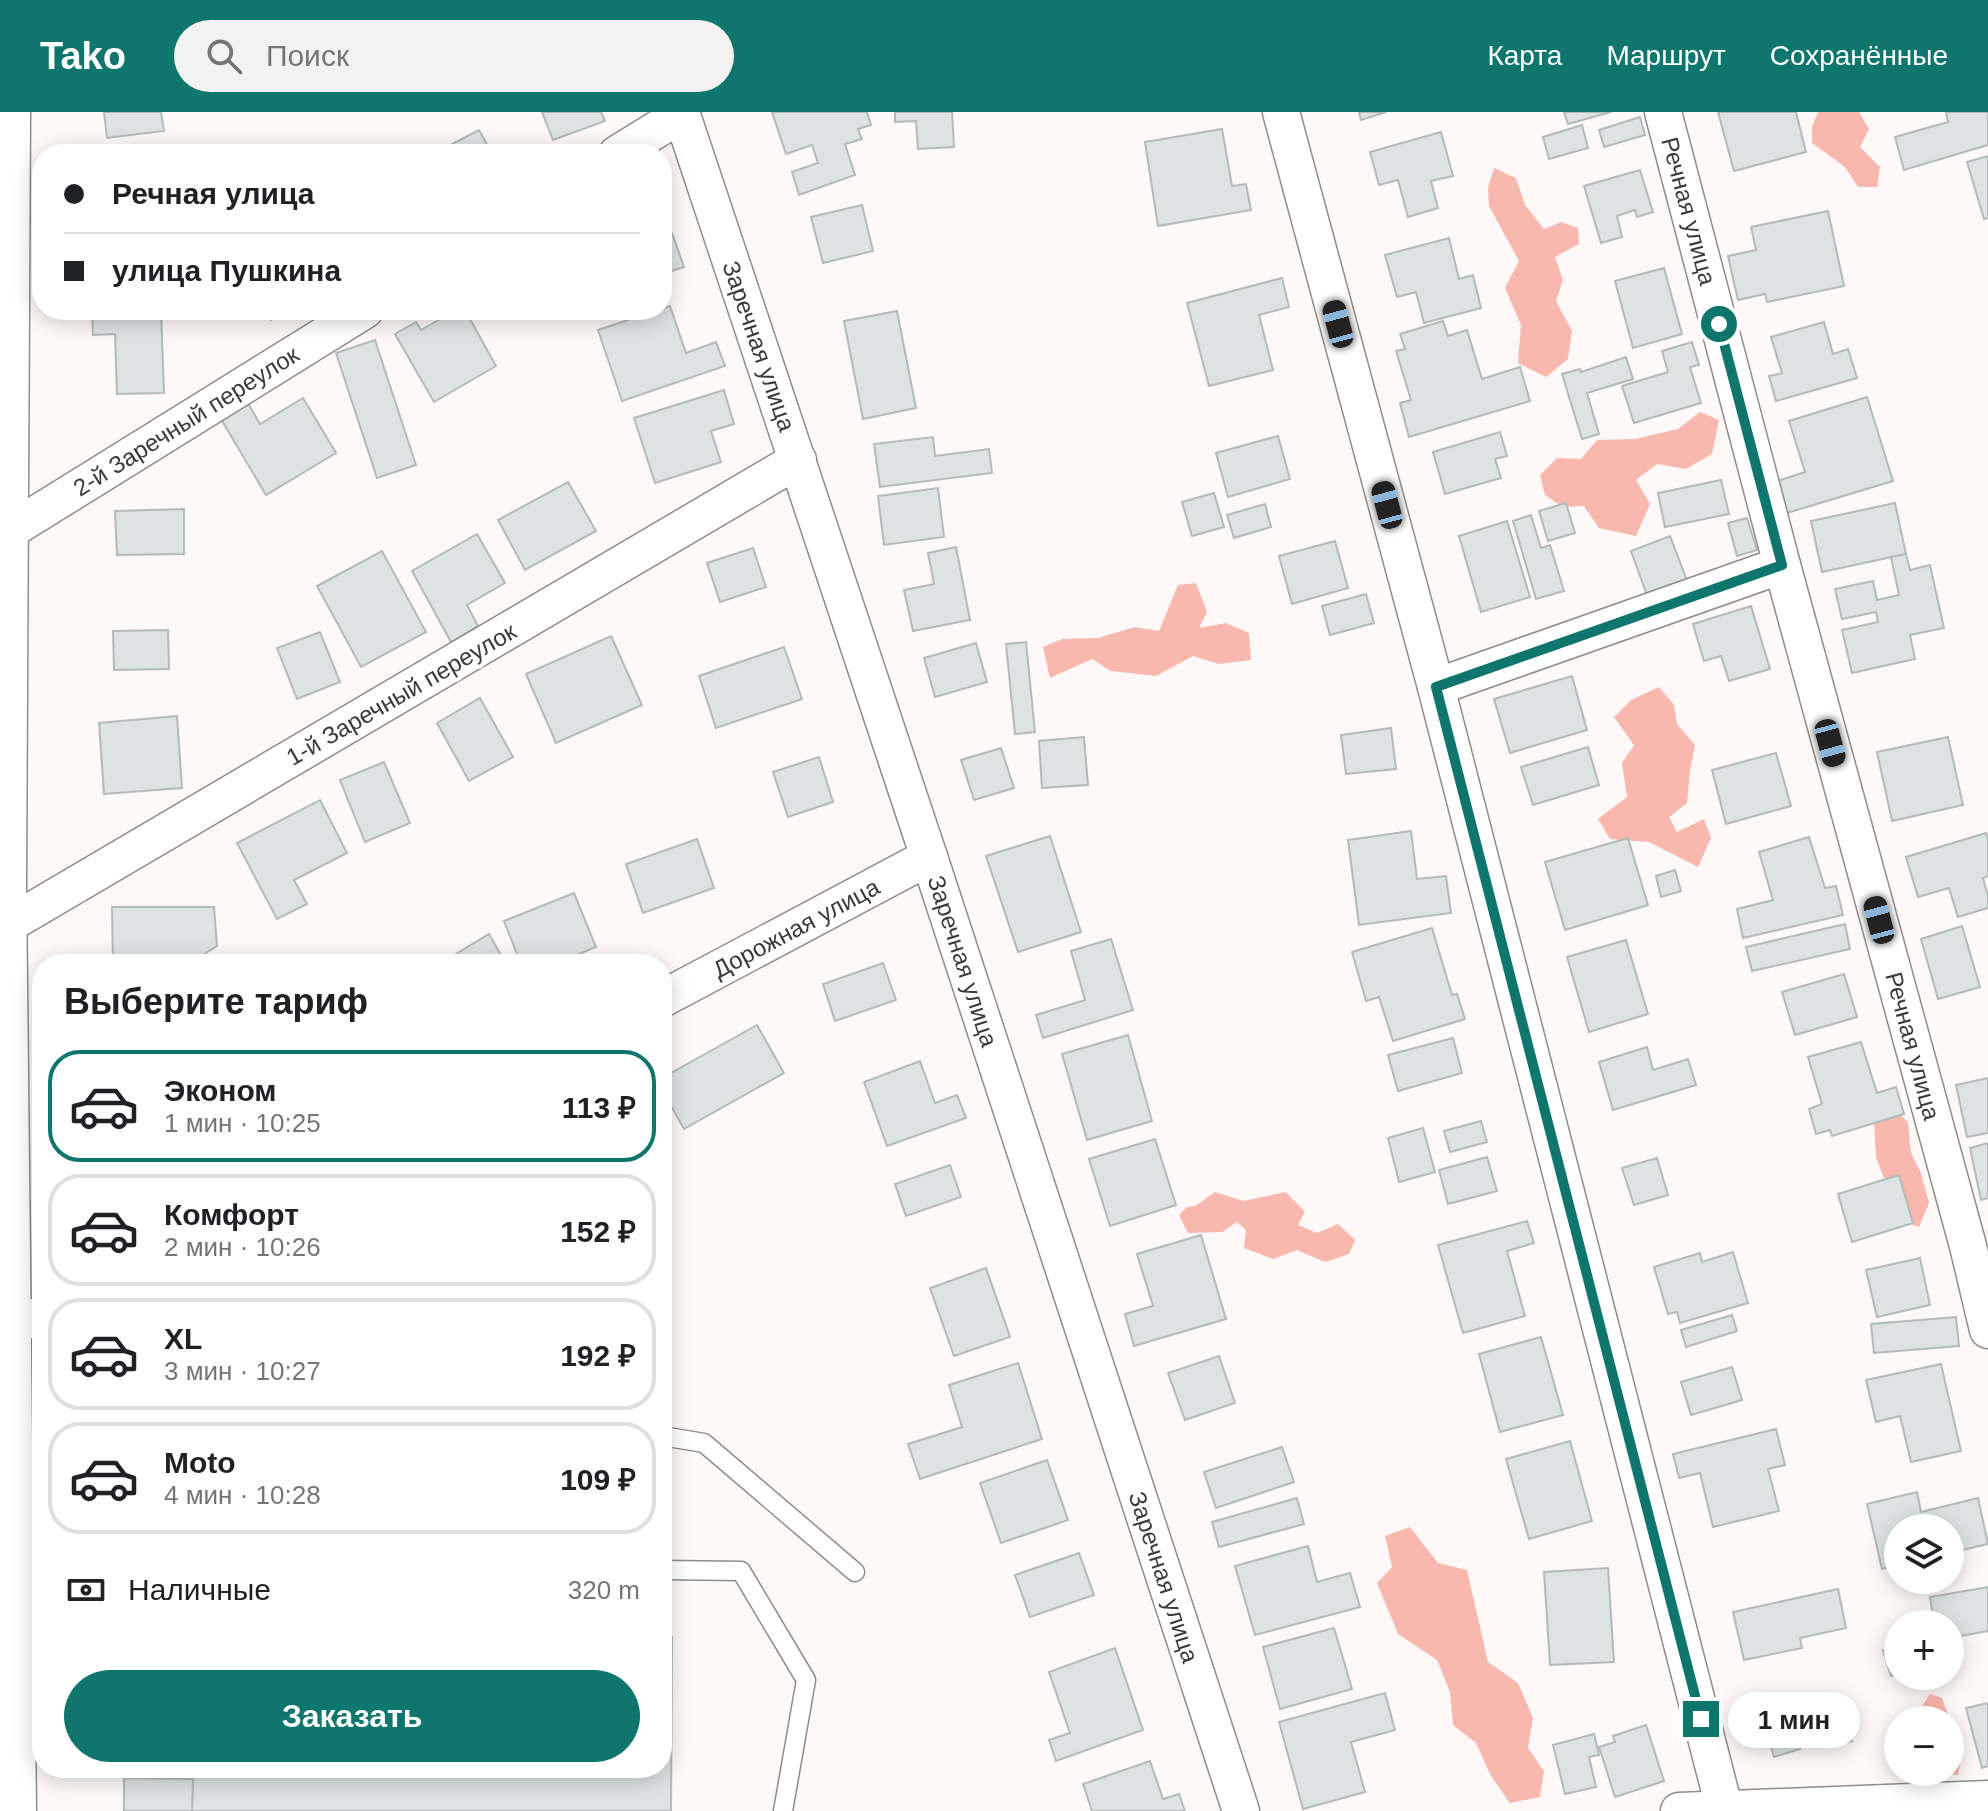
<!DOCTYPE html>
<html lang="ru">
<meta charset="utf-8">
<style>
body{margin:0;font-family:Helvetica,sans-serif;background:#f2f2f2;color:#202124;height:100vh;display:flex;flex-direction:column;font-size:30px;white-space:nowrap}
*{box-sizing:border-box;margin:0}
p{font-size:26px;color:#757577}
.icon{flex:none;width:44px;height:44px;fill:none;stroke:currentColor;stroke-width:2;stroke-linecap:round;stroke-linejoin:round}
.map{position:relative;flex:1;overflow:hidden}
.panel{position:absolute;left:32px;top:842px;width:640px;height:824px;display:flex;flex-direction:column;background:#fff;border-radius:32px;box-shadow:0 4px 20px #0003}
.panel>*{flex:none}
.top-card{position:absolute;left:32px;top:32px;width:640px;height:176px;border-radius:32px;box-shadow:0 4px 20px #0003;display:grid;align-content:center;height:176px;padding:0 32px;background:#fff}
.controls{position:absolute;left:1884px;top:1402px;display:grid;gap:16px}
.controls a{display:grid;place-items:center;width:80px;height:80px;border-radius:50%;background:#fff;box-shadow:0 4px 20px #0003;font-size:40px}
.end{position:absolute;width:36px;height:36px;margin:-18px;border:10px solid #0f766e;background:#fff;box-shadow:0 0 0 4px #fff}
.from{border-radius:50%}
.bubble{position:absolute;height:56px;border-radius:28px;background:#fff;box-shadow:0 4px 20px #0003;font-size:26px;font-weight:700;line-height:56px;text-align:center}
.car{position:absolute;width:24px;height:48px;margin:-24px -12px;border-radius:10px;box-shadow:0 0 6px 2px #0007;background:linear-gradient(#222 24%,#8ab4d8 0 40%,#222 0 76%,#8ab4d8 0 86%,#222 0)}
.top-card b{display:flex;align-items:center;gap:28px;height:76px;font-size:30px}
.top-card b+b{border-top:2px solid #e0e0e0}
.top-card i{width:20px;height:20px;background:#202124}
ul{padding:0;list-style:none}
li{display:flex;align-items:center;gap:24px;height:112px;margin:0 16px 12px;padding:0 16px;border:4px solid #e0e0e0;border-radius:32px}
li div{flex:1}
li b{display:block;font-size:30px}
li em{font-style:normal;font-weight:700}
li.on{border-color:#0f766e}
li>.icon{width:72px;height:72px;stroke-width:1.5}
h2{padding:0 32px;font-size:36px;line-height:96px}
.pay{display:flex;align-items:center;gap:20px;height:88px;padding:0 32px;font-size:30px}
.pay p{margin-inline-start:auto}
.button{display:flex;gap:16px;margin-top:auto;padding:16px 32px}
.button a{flex:1;height:92px;border-radius:48px;background:#0f766e;color:#fff;font-size:32px;font-weight:700;line-height:92px;text-align:center}
header{display:flex;align-items:center;gap:48px;box-sizing:border-box;height:112px;padding:0 40px;background:#0f766e;color:#fff}
header strong{font-size:38px}
nav{display:flex;gap:44px;margin-inline-start:auto;font-size:28px}
.search{width:560px;height:72px;background:#f2f2f2;display:flex;align-items:center;gap:20px;box-sizing:border-box;padding:0 28px;border-radius:44px;color:#757577;font-size:30px}
.map>svg:first-child{display:block}
.green{fill:#f9b8ad}
.building{fill:#dce3e3;stroke:#b3baba;stroke-width:2}
.lines{fill:none;stroke-linecap:round;stroke-linejoin:round}
.service-casing{stroke:#918b89;stroke-width:21}
.minor-casing{stroke:#918b89;stroke-width:39}
.tertiary-casing{stroke:#918b89;stroke-width:47}
.service{stroke:#fff;stroke-width:18}
.minor{stroke:#fff;stroke-width:36}
.tertiary{stroke:#fff;stroke-width:44}
.route{stroke:#0f766e;stroke-width:10}
.labels{text-anchor:middle;dominant-baseline:central;stroke-width:8;stroke-linejoin:round;paint-order:stroke}
.street-label{font-size:24px;fill:#3c3939;stroke:#fff}
</style>
<header>
<strong>Tako</strong>
<div class="search"><svg class="icon" aria-label="search" viewBox="0 0 24 24"><circle cx="10" cy="10" r="6"/><path d="M15 15l6 6"/></svg>Поиск</div>
<nav><a>Карта</a><a>Маршрут</a><a>Сохранённые</a></nav>
</header>
<div class="map">
<svg width="1988" height="1699" viewBox="0 0 1988 1699">
<rect width="100%" height="100%" fill="#fef9f8"/>
<!-- green -->
<g class="green">
<polygon points="1818,0 1859,0 1869,17 1860,35 1880,55 1877,75 1858,75 1845,55 1812,31 1812,15"/>
<polygon points="1494,56 1516,66 1525,93 1544,117 1561,110 1578,116 1579,132 1555,145 1563,168 1556,189 1572,219 1568,247 1546,265 1518,251 1521,213 1505,176 1519,149 1489,94 1488,76"/>
<polygon points="1700,300 1719,308 1712,342 1686,357 1657,352 1636,368 1650,392 1636,424 1599,416 1584,394 1563,395 1545,383 1540,363 1557,346 1581,347 1597,328 1635,327 1678,317"/>
<polygon points="1196,471 1207,500 1199,516 1226,511 1249,521 1251,548 1219,552 1193,544 1156,564 1111,559 1092,547 1050,566 1043,535 1062,527 1098,526 1135,515 1159,519 1178,473"/>
<polygon points="1659,575 1674,593 1677,612 1695,633 1690,659 1687,691 1669,705 1677,720 1704,707 1711,726 1698,755 1649,730 1610,727 1598,707 1627,685 1622,651 1634,633 1614,605 1631,588"/>
<polygon points="1896,999 1908,1010 1911,1041 1921,1061 1929,1091 1919,1115 1900,1108 1876,1045 1874,1008"/>
<polygon points="1215,1080 1243,1089 1286,1080 1305,1100 1298,1113 1317,1121 1338,1112 1355,1128 1349,1142 1325,1150 1297,1138 1273,1147 1244,1136 1246,1118 1237,1110 1222,1120 1188,1121 1179,1103 1187,1095 1195,1094"/>
<polygon points="1410,1415 1438,1451 1467,1458 1488,1550 1518,1571 1533,1606 1528,1636 1544,1659 1540,1685 1510,1691 1491,1664 1476,1631 1453,1613 1450,1580 1437,1548 1398,1522 1377,1471 1392,1455 1385,1424"/>
<polygon points="1930,1582 1942,1586 1950,1608 1920,1608 1918,1600"/>
<polygon points="1950,1608 1963,1634 1958,1663 1934,1660 1950,1660"/>
</g>
<!-- building -->
<g class="building">
<polygon points="104,0 161,0 164,19 107,26"/>
<polygon points="542,0 601,0 605,9 553,28"/>
<polygon points="772,0 867,0 871,13 858,17 862,27 845,32 855,63 799,83 792,60 818,51 812,33 786,42"/>
<polygon points="895,0 952,0 954,35 918,37 916,9 895,10"/>
<polygon points="1359,0 1386,0 1361,8"/>
<polygon points="1564,0 1611,0 1568,12"/>
<polygon points="1718,0 1796,0 1806,40 1734,59"/>
<polygon points="1946,0 1988,0 1988,33 1904,58 1895,25 1948,10"/>
<polygon points="1640,5 1645,23 1604,35 1599,18"/>
<polygon points="1582,13 1588,36 1549,47 1543,25"/>
<polygon points="1222,17 1232,74 1246,72 1251,98 1158,114 1145,30"/>
<polygon points="479,18 492,42 433,42"/>
<polygon points="1441,20 1453,64 1431,69 1438,96 1408,105 1398,68 1379,73 1370,40"/>
<polygon points="1988,44 1988,106 1984,107 1967,50"/>
<polygon points="1640,58 1653,100 1637,105 1635,98 1617,104 1622,125 1601,131 1584,74"/>
<polygon points="862,93 873,139 823,151 811,105"/>
<polygon points="1828,99 1844,174 1767,190 1765,182 1738,188 1728,144 1756,138 1751,115"/>
<polygon points="672,121 684,155 662,162 662,124"/>
<polygon points="1449,126 1459,167 1473,163 1481,196 1424,211 1416,180 1397,185 1385,143"/>
<polygon points="1664,156 1682,222 1633,236 1615,169"/>
<polygon points="1282,166 1289,195 1259,203 1273,258 1209,274 1187,191"/>
<polygon points="670,194 686,241 716,230 725,254 622,289 598,218"/>
<polygon points="92,198 161,198 164,281 117,282 115,222 93,223"/>
<polygon points="264,198 284,198 271,208"/>
<polygon points="456,198 465,198 496,254 434,290 395,222 416,210 421,218"/>
<polygon points="897,199 916,296 863,307 844,209"/>
<polygon points="1443,209 1448,224 1467,218 1482,267 1520,255 1530,289 1409,325 1400,291 1411,288 1396,239 1405,237 1400,222"/>
<polygon points="1824,210 1833,242 1848,237 1857,266 1776,289 1769,264 1782,261 1771,225"/>
<polygon points="375,228 416,353 377,366 336,241"/>
<polygon points="1692,230 1699,253 1690,255 1701,291 1634,311 1622,274 1668,260 1662,239"/>
<polygon points="1626,245 1633,267 1587,281 1599,322 1582,327 1562,262 1580,257 1581,260"/>
<polygon points="724,278 734,312 711,319 721,350 655,371 634,306"/>
<polygon points="1867,285 1893,369 1787,401 1777,369 1805,360 1789,309"/>
<polygon points="303,286 336,341 266,383 221,307 248,291 260,312"/>
<polygon points="1500,320 1507,344 1495,347 1501,366 1445,382 1433,340"/>
<polygon points="1278,324 1290,367 1228,385 1216,341"/>
<polygon points="933,325 935,344 989,337 992,361 880,375 874,332"/>
<polygon points="1721,368 1729,402 1665,415 1658,381"/>
<polygon points="568,370 596,419 525,458 498,408"/>
<polygon points="938,376 944,425 884,433 878,384"/>
<polygon points="1214,381 1224,415 1192,424 1182,390"/>
<polygon points="1566,391 1575,421 1548,429 1539,399"/>
<polygon points="1895,391 1906,442 1822,460 1811,409"/>
<polygon points="1265,392 1271,415 1234,426 1227,403"/>
<polygon points="184,397 184,442 117,443 115,399"/>
<polygon points="1531,403 1541,436 1550,433 1564,479 1536,487 1513,409"/>
<polygon points="1747,406 1757,438 1737,444 1728,411"/>
<polygon points="1507,409 1530,485 1481,500 1459,424"/>
<polygon points="477,422 505,471 467,493 478,514 451,530 412,459"/>
<polygon points="1670,424 1688,471 1648,486 1631,439"/>
<polygon points="1335,429 1348,476 1292,492 1279,444"/>
<polygon points="956,435 970,508 913,519 904,478 934,472 928,441"/>
<polygon points="753,436 766,475 720,490 707,451"/>
<polygon points="382,439 426,520 361,555 317,474"/>
<polygon points="1906,442 1910,458 1930,453 1944,516 1910,523 1915,547 1852,561 1842,518 1878,510 1876,500 1842,507 1835,477 1873,469 1877,488 1899,483 1891,445"/>
<polygon points="1366,482 1374,511 1330,523 1322,494"/>
<polygon points="1751,494 1770,557 1729,569 1721,544 1704,549 1693,512"/>
<polygon points="168,518 169,557 114,558 113,519"/>
<polygon points="320,520 340,570 297,587 277,536"/>
<polygon points="611,524 642,593 556,631 526,562"/>
<polygon points="1026,530 1035,620 1015,622 1006,532"/>
<polygon points="976,531 987,570 935,585 924,546"/>
<polygon points="784,535 802,587 716,616 699,564"/>
<polygon points="1572,564 1587,618 1510,641 1494,587"/>
<polygon points="480,586 513,645 469,669 437,611"/>
<polygon points="177,604 182,676 104,682 99,611"/>
<polygon points="1391,616 1396,657 1346,662 1341,623"/>
<polygon points="1084,625 1088,673 1042,676 1039,629"/>
<polygon points="1948,625 1963,693 1892,709 1877,640"/>
<polygon points="1588,635 1599,673 1533,693 1521,655"/>
<polygon points="1001,636 1014,676 974,688 961,648"/>
<polygon points="1776,641 1791,694 1726,712 1712,658"/>
<polygon points="819,645 833,690 788,705 773,660"/>
<polygon points="384,650 410,711 365,730 340,668"/>
<polygon points="320,688 347,741 294,768 307,792 277,807 237,731"/>
<polygon points="1411,719 1417,767 1446,764 1451,801 1359,813 1348,728"/>
<polygon points="1986,721 1988,727 1988,764 1983,766 1988,784 1988,796 1958,805 1949,776 1918,785 1906,745"/>
<polygon points="1050,724 1081,820 1018,840 986,744"/>
<polygon points="1809,725 1825,776 1836,774 1843,803 1743,826 1737,797 1773,788 1759,740"/>
<polygon points="1628,726 1648,793 1565,818 1545,750"/>
<polygon points="697,727 714,776 643,801 626,752"/>
<polygon points="1675,758 1681,779 1661,785 1656,764"/>
<polygon points="574,781 596,835 555,852 521,852 504,809"/>
<polygon points="112,795 214,795 217,834 188,852 113,852"/>
<polygon points="1845,812 1850,837 1752,859 1746,835"/>
<polygon points="1962,814 1980,875 1938,887 1921,827"/>
<polygon points="1432,816 1452,883 1457,882 1465,907 1393,929 1379,885 1366,889 1352,840"/>
<polygon points="489,822 506,852 455,852 451,845"/>
<polygon points="1111,827 1133,898 1043,926 1036,903 1085,888 1071,839"/>
<polygon points="1626,828 1648,902 1589,920 1567,845"/>
<polygon points="883,851 896,888 835,909 823,872"/>
<polygon points="1844,862 1857,905 1795,923 1782,880"/>
<polygon points="757,913 784,961 684,1017 662,978 662,966"/>
<polygon points="1128,923 1152,1009 1087,1028 1062,942"/>
<polygon points="1453,926 1462,961 1398,979 1388,943"/>
<polygon points="1861,930 1877,981 1896,975 1904,1002 1832,1024 1830,1018 1816,1022 1809,997 1822,992 1808,945"/>
<polygon points="1647,935 1653,958 1688,947 1696,973 1613,998 1599,950"/>
<polygon points="920,949 935,991 957,983 966,1006 887,1034 864,970"/>
<polygon points="1988,966 1988,1021 1967,1025 1956,973"/>
<polygon points="1481,1009 1487,1030 1450,1040 1444,1019"/>
<polygon points="1423,1016 1435,1060 1399,1070 1388,1026"/>
<polygon points="1155,1027 1176,1093 1110,1114 1089,1047"/>
<polygon points="1988,1031 1988,1086 1981,1088 1970,1036"/>
<polygon points="1487,1045 1497,1079 1448,1092 1439,1058"/>
<polygon points="1657,1046 1668,1083 1634,1093 1622,1056"/>
<polygon points="950,1053 961,1085 906,1104 895,1072"/>
<polygon points="1899,1063 1913,1111 1852,1130 1838,1082"/>
<polygon points="1527,1109 1534,1131 1507,1139 1525,1204 1463,1221 1438,1133"/>
<polygon points="1201,1123 1226,1207 1134,1234 1125,1202 1153,1194 1137,1142"/>
<polygon points="1733,1140 1748,1191 1680,1211 1677,1200 1668,1202 1654,1155 1700,1141 1702,1150"/>
<polygon points="1920,1146 1930,1193 1877,1205 1866,1158"/>
<polygon points="986,1156 1010,1225 954,1244 930,1176"/>
<polygon points="1732,1203 1737,1219 1686,1235 1681,1218"/>
<polygon points="1956,1205 1959,1234 1874,1241 1871,1212"/>
<polygon points="1541,1225 1563,1303 1500,1320 1479,1242"/>
<polygon points="1219,1244 1235,1291 1185,1308 1168,1261"/>
<polygon points="1018,1251 1042,1327 920,1367 908,1332 962,1315 949,1273"/>
<polygon points="1941,1252 1961,1339 1911,1350 1900,1304 1876,1310 1866,1268"/>
<polygon points="1732,1255 1742,1288 1691,1303 1681,1270"/>
<polygon points="1776,1317 1785,1353 1768,1357 1779,1399 1713,1415 1700,1361 1679,1366 1673,1342"/>
<polygon points="1570,1329 1592,1409 1529,1427 1506,1347"/>
<polygon points="1282,1335 1294,1370 1216,1396 1204,1360"/>
<polygon points="1047,1348 1068,1408 1001,1431 980,1371"/>
<polygon points="1917,1380 1921,1400 1978,1386 1988,1432 1950,1441 1950,1416 1898,1416 1898,1453 1882,1457 1867,1392"/>
<polygon points="1297,1386 1304,1412 1219,1435 1212,1410"/>
<polygon points="1308,1434 1317,1470 1350,1461 1360,1495 1255,1523 1235,1454"/>
<polygon points="1079,1441 1094,1483 1030,1505 1015,1463"/>
<polygon points="1608,1456 1614,1550 1550,1553 1544,1460"/>
<polygon points="1988,1475 1988,1519 1950,1526 1950,1512 1934,1512 1930,1485"/>
<polygon points="1838,1477 1846,1516 1800,1526 1802,1536 1744,1548 1733,1500"/>
<polygon points="1334,1516 1352,1577 1280,1597 1263,1535"/>
<polygon points="662,1525 672,1525 671,1699 192,1699 193,1667 124,1666 125,1656 662,1656"/>
<polygon points="1898,1534 1898,1562 1891,1564 1883,1538"/>
<polygon points="1115,1536 1143,1618 1056,1649 1049,1628 1070,1621 1049,1560"/>
<polygon points="1385,1581 1395,1618 1351,1630 1365,1680 1303,1697 1279,1610"/>
<polygon points="1988,1591 1988,1654 1982,1656 1966,1596"/>
<polygon points="1787,1596 1800,1637 1774,1645 1762,1603"/>
<polygon points="1842,1596 1852,1629 1834,1634 1824,1601"/>
<polygon points="1646,1613 1664,1669 1615,1685 1599,1635 1615,1630 1613,1624"/>
<polygon points="1594,1622 1599,1643 1589,1645 1596,1675 1565,1682 1553,1633"/>
<polygon points="1150,1649 1163,1687 1179,1682 1185,1699 1092,1699 1083,1672"/>
<polygon points="124,1666 193,1667 192,1699 124,1699"/>
</g>
<g class="lines">
<defs>
<g id="service">
<polyline points="662,1324 704,1331 855,1460"/>
<polyline points="662,1458 741,1459 806,1568 783,1699"/>
</g>
<g id="minor">
<polyline points="681,0 929,745 1241,1699"/>
<polyline points="1281,0 1436,575 1725,1699"/>
<polyline points="1663,0 1782,453 1968,1134 1988,1218"/>
<polyline points="617,42 682,2"/>
<polyline points="6,421 365,198"/>
<polyline points="1436,575 1782,453"/>
<polyline points="4,815 798,348"/>
<polyline points="662,887 929,745"/>
<polyline points="10,1216 42,1202"/>
<polyline points="1679,1699 1988,1687"/>
</g>
<polyline id="tertiary" points="8,0 4,776 14,1699"/>
</defs>
<!-- service casing -->
<use href="#service" class="service-casing"/>
<!-- minor casing -->
<use href="#minor" class="minor-casing"/>
<!-- tertiary casing -->
<use href="#tertiary" class="tertiary-casing"/>
<!-- service -->
<use href="#service" class="service"/>
<!-- minor -->
<use href="#minor" class="minor"/>
<!-- tertiary -->
<use href="#tertiary" class="tertiary"/>
</g>
<g class="lines">
<!-- route -->
<polyline class="route" points="1701,1607 1436,575 1782,453 1719,212"/>
</g>
<g class="labels">
<!-- street labels -->
<g class="street-label">
<text transform="translate(1689 99) rotate(75)">Речная улица</text>
<text transform="translate(759 234) rotate(71)">Заречная улица</text>
<text transform="translate(186 309) rotate(-32)">2-й Заречный переулок</text>
<text transform="translate(401 582) rotate(-30)">1-й Заречный переулок</text>
<text transform="translate(796 816) rotate(-28)">Дорожная улица</text>
<text transform="translate(963 849) rotate(72)">Заречная улица</text>
<text transform="translate(1913 934) rotate(75)">Речная улица</text>
<text transform="translate(1164 1465) rotate(72)">Заречная улица</text>
</g>
</g>
</svg>
<div class="controls">
<a><svg class="icon" aria-label="layers" viewBox="0 0 24 24"><path d="M12 4l9 5-9 5-9-5zM3 14l9 5 9-5"/></svg></a>
<a>+</a>
<a>−</a>
</div>
<i class="end from" style="left:1719px;top:212px"></i>
<i class="end" style="left:1701px;top:1607px"></i>
<div class="bubble" style="left:1728px;top:1580px;width:132px">1 мин</div>
<i class="car" style="left:1338px;top:212px;rotate:345deg"></i>
<i class="car" style="left:1387px;top:393px;rotate:345deg"></i>
<i class="car" style="left:1830px;top:631px;rotate:165deg"></i>
<i class="car" style="left:1879px;top:808px;rotate:345deg"></i>
<div class="top-card">
<b><i class="from"></i>Речная улица</b>
<b><i></i>улица Пушкина</b>
</div>
<section class="panel">
<h2>Выберите тариф</h2>
<ul>
<li class="on"><svg class="icon" aria-label="car" viewBox="0 0 24 24"><path d="M5 17H2v-5l4-1 3-4h7l3 4 3 1v5h-3M9 17h6M6 11h13"/><circle cx="7" cy="17" r="2"/><circle cx="17" cy="17" r="2"/></svg><div><b>Эконом</b><p>1 мин · 10:25</p></div><em>113 ₽</em></li>
<li><svg class="icon" aria-label="car" viewBox="0 0 24 24"><path d="M5 17H2v-5l4-1 3-4h7l3 4 3 1v5h-3M9 17h6M6 11h13"/><circle cx="7" cy="17" r="2"/><circle cx="17" cy="17" r="2"/></svg><div><b>Комфорт</b><p>2 мин · 10:26</p></div><em>152 ₽</em></li>
<li><svg class="icon" aria-label="car" viewBox="0 0 24 24"><path d="M5 17H2v-5l4-1 3-4h7l3 4 3 1v5h-3M9 17h6M6 11h13"/><circle cx="7" cy="17" r="2"/><circle cx="17" cy="17" r="2"/></svg><div><b>XL</b><p>3 мин · 10:27</p></div><em>192 ₽</em></li>
<li><svg class="icon" aria-label="car" viewBox="0 0 24 24"><path d="M5 17H2v-5l4-1 3-4h7l3 4 3 1v5h-3M9 17h6M6 11h13"/><circle cx="7" cy="17" r="2"/><circle cx="17" cy="17" r="2"/></svg><div><b>Moto</b><p>4 мин · 10:28</p></div><em>109 ₽</em></li>
</ul>
<div class="pay"><svg class="icon" aria-label="cash" viewBox="0 0 24 24"><path d="M3 7h18v10H3z"/><circle cx="12" cy="12" r="2"/></svg>Наличные<p>320 m</p></div>
<div class="button"><a>Заказать</a></div>
</section>
</div>
